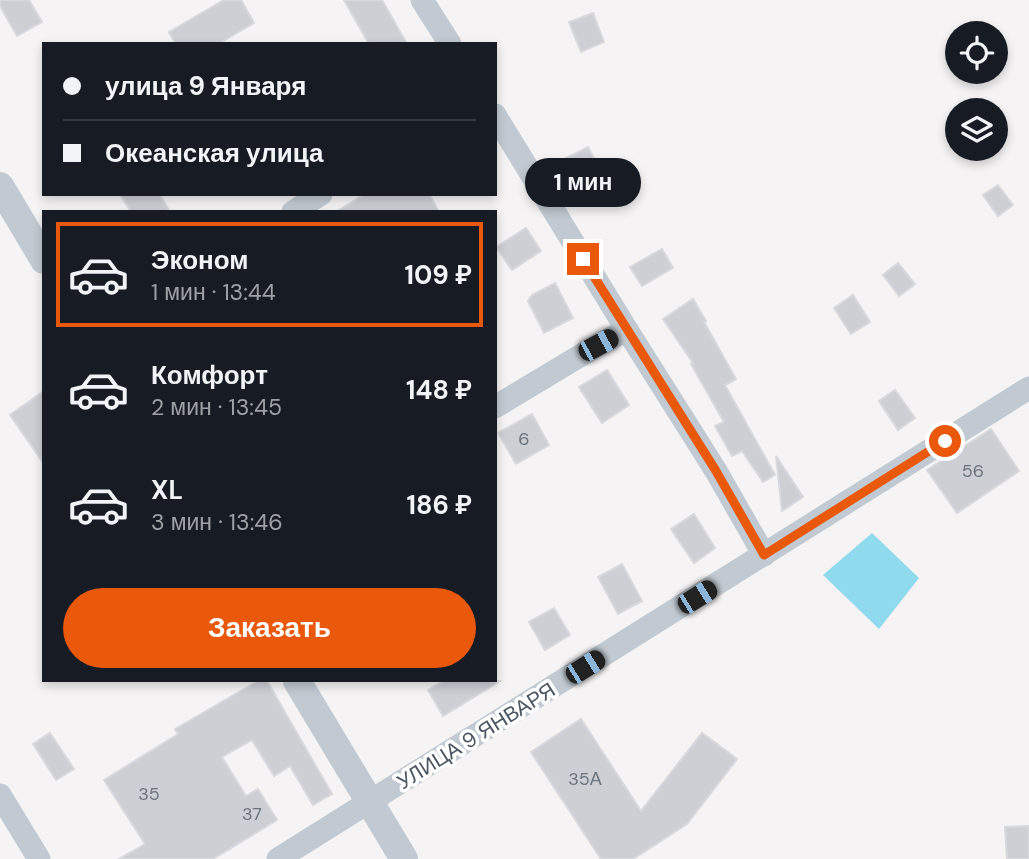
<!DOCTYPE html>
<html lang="ru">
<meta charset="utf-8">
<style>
body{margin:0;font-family:"DM Sans",sans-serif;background:#20242c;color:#f1f3f6;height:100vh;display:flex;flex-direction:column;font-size:26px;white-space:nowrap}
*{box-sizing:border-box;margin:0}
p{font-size:23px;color:#9ea1a6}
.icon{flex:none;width:38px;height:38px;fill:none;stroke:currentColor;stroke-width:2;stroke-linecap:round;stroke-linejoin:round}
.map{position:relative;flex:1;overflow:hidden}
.sheet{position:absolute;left:42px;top:210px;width:455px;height:472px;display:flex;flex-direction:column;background:#171b24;border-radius:0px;box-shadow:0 4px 10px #0003}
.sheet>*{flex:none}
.guide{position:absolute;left:42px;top:42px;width:455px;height:154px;border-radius:0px;box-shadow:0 4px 10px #0003;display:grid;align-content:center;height:154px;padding:0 21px;background:#171b24}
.tools{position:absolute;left:945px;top:21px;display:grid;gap:14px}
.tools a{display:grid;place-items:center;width:63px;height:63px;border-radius:50%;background:#171b24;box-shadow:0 4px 10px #0003;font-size:35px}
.end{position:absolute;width:32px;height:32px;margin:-16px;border:9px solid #ea580c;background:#fff;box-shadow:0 0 0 4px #fff}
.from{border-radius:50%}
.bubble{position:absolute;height:49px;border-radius:24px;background:#171b24;box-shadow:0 4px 10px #0003;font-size:23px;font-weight:700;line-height:49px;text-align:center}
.car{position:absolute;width:21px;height:42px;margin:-21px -10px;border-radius:9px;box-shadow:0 0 5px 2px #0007;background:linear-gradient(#222 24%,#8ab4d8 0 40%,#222 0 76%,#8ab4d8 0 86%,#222 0)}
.guide b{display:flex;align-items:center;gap:24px;height:66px;font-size:26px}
.guide b+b{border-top:2px solid #363941}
.guide i{width:18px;height:18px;background:#f1f3f6}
ul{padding:12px 0 0;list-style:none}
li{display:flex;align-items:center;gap:21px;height:105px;margin:0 14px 10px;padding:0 7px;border:4px solid transparent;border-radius:0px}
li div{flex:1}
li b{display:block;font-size:26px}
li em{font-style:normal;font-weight:700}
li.current{border-color:#ea580c}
li>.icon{width:63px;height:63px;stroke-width:1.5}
.action{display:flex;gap:14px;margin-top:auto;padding:14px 21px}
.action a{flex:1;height:80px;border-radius:42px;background:#ea580c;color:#fff;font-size:28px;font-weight:700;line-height:80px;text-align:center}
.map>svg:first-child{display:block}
.water{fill:#90daee}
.building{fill:#cdcfd5;stroke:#d7d9de;stroke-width:2}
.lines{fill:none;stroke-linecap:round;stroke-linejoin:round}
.minor{stroke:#c1cad2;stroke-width:23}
.tertiary{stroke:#c1cad2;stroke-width:28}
.route{stroke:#ea580c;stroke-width:9}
.labels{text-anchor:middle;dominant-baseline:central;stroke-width:7;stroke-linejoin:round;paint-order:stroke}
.number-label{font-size:18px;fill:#6b747e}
.street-label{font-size:21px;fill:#4a5661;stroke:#fff}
</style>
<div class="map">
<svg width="1029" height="859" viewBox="0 0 1029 859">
<rect width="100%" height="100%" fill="#f5f3f3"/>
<!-- water -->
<polygon class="water" points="872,533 919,578 879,629 823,575"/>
<!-- building -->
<g class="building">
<polygon points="0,0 29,0 42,22 17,36 0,6"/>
<polygon points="224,0 241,0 254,23 218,44 176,44 169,32"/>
<polygon points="344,0 382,0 407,44 369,44"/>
<polygon points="593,13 604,42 581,52 569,22"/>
<polygon points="588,147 599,168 573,181 562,160"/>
<polygon points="998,185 1013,205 998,216 983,195"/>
<polygon points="120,194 159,194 170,212 131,212"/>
<polygon points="365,194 429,194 439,212 336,212"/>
<polygon points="526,228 541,251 512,270 496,247"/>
<polygon points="662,249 673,268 642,286 630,267"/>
<polygon points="898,263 915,284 899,296 883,275"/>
<polygon points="555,283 573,318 544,333 528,301 532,295"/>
<polygon points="853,295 870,322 851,334 834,308"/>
<polygon points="693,299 706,321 704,322 736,379 725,385 775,475 763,482 742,451 732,456 715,426 724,422 691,364 693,363 663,319"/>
<polygon points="607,370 629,405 602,423 579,387"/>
<polygon points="895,390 915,418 898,430 879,401"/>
<polygon points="44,391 44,464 10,415"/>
<polygon points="532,414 549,445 516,464 498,433"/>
<polygon points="991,429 1019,471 957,513 927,470"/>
<polygon points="776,456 803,497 782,511"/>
<polygon points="694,514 715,548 694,563 671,529"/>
<polygon points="622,564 642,601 618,614 598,577"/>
<polygon points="554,608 570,635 545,650 529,622"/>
<polygon points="258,681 267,681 332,794 313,805 290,766 274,776 252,740 222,757 246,796 258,789 277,820 213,859 119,859 145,844 104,780 178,734 175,729"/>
<polygon points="444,681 500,681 443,716 428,690"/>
<polygon points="581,719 641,811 702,733 737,759 687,824 633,859 601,859 531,752"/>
<polygon points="50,733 74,769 56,780 33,744"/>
<polygon points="1029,826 1029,859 1007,859 1005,827"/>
</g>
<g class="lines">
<!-- minor -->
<g class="minor">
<polyline points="422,0 450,44"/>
<polyline points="495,115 627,330 716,471 764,555"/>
<polyline points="293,212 321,194"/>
<polyline points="495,407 598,345 627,330"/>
<polyline points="0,795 39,859"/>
<polyline points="278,859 1029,388"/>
</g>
<!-- tertiary -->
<g class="tertiary">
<polyline points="0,186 44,260"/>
<polyline points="297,681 404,859"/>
</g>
</g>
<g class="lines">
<!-- route -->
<polyline class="route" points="583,259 716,471 764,555 945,441"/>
</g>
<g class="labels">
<!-- number labels -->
<g class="number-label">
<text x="524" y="439">6</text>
<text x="973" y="471">56</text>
<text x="585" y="779">35А</text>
<text x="149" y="794">35</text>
<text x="252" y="814">37</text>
</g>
<!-- street labels -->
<g class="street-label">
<text transform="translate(476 736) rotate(-32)">УЛИЦА 9 ЯНВАРЯ</text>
</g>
</g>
</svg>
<div class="tools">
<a><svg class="icon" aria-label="locate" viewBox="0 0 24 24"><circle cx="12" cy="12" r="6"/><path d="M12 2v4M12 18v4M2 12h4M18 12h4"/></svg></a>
<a><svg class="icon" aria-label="layers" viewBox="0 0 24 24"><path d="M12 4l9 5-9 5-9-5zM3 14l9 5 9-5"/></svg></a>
</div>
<i class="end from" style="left:945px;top:441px"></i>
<i class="end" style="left:583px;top:259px"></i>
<div class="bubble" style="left:525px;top:158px;width:116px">1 мин</div>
<i class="car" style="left:598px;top:345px;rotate:62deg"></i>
<i class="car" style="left:697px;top:597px;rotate:58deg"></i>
<i class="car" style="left:585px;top:667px;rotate:58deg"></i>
<div class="guide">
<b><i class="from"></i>улица 9 Января</b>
<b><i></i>Океанская улица</b>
</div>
<section class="sheet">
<ul>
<li class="current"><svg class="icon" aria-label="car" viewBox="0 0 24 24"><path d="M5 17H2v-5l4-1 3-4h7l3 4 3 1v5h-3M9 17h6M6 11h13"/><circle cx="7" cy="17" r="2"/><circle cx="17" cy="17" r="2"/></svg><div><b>Эконом</b><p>1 мин · 13:44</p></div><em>109 ₽</em></li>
<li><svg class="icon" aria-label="car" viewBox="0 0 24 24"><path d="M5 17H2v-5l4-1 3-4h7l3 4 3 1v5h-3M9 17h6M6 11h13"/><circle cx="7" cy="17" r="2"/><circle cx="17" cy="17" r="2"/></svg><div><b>Комфорт</b><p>2 мин · 13:45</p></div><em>148 ₽</em></li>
<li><svg class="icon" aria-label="car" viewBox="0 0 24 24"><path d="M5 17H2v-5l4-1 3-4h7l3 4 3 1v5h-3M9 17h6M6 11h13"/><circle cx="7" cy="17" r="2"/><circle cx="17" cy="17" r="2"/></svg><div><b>XL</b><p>3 мин · 13:46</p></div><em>186 ₽</em></li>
</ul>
<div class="action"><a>Заказать</a></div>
</section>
</div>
